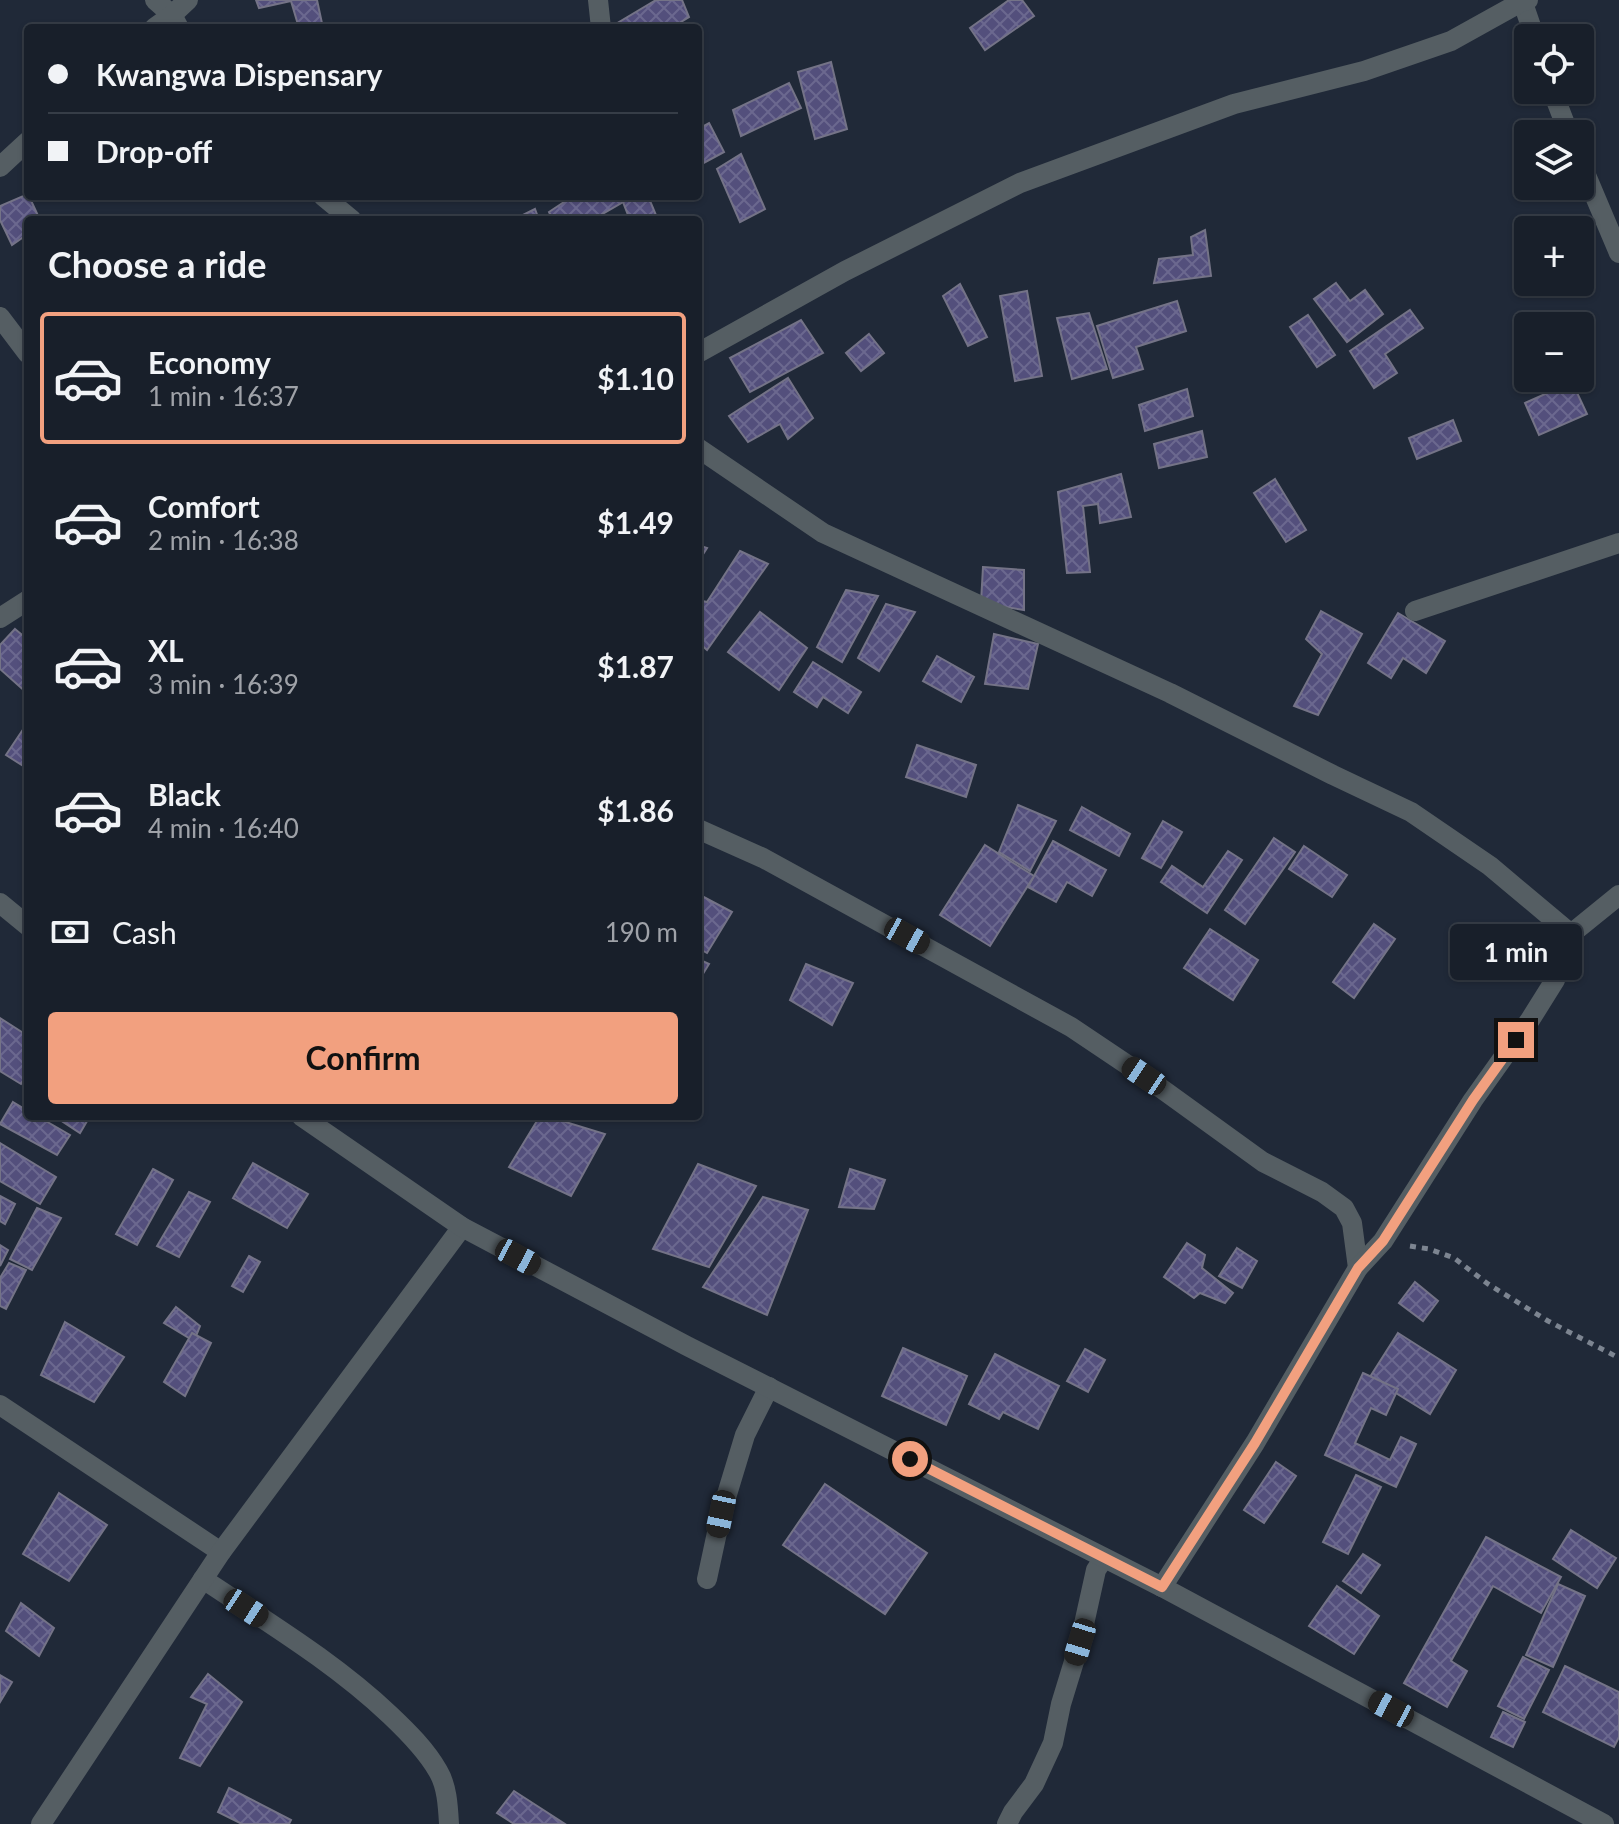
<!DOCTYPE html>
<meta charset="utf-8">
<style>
body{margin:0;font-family:Lato,sans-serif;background:#252c36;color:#f1f3f6;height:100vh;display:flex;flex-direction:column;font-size:30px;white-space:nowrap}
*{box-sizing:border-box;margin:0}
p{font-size:26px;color:#9fa2a8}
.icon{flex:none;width:44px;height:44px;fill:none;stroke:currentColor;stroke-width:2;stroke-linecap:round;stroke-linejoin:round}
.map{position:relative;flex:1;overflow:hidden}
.drawer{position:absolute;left:24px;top:216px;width:678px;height:904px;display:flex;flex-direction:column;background:#181f2a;border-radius:8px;box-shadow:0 2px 6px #0004,0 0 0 2px #363d47}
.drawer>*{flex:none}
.top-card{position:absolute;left:24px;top:24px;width:678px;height:176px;border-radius:8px;box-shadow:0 2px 6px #0004,0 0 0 2px #363d47;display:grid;align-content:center;height:176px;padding:0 24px;background:#181f2a}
.tools{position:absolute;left:1514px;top:24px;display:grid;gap:16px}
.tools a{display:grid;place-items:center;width:80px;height:80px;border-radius:8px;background:#181f2a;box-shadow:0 2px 6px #0004,0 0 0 2px #363d47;font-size:40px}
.end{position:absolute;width:36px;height:36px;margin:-18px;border:10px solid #f2a07f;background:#111;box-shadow:0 0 0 4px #111}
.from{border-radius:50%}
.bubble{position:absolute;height:56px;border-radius:8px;background:#181f2a;box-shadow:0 2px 6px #0004,0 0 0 2px #363d47;font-size:26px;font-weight:700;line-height:56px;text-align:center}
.car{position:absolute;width:24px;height:48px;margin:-24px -12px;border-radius:10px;box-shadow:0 0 6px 2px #0007;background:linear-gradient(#222 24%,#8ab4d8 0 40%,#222 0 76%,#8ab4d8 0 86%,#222 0)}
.top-card b{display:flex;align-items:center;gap:28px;height:76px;font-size:30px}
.top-card b+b{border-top:2px solid #363d47}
.top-card i{width:20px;height:20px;background:#f1f3f6}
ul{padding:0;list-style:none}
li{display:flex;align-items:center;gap:24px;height:132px;margin:0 16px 12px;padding:0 8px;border:4px solid transparent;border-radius:8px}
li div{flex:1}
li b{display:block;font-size:30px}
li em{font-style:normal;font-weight:700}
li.active{border-color:#f2a07f}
li>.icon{width:72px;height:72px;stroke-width:1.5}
h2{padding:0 24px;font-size:36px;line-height:96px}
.pay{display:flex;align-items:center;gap:20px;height:88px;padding:0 24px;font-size:30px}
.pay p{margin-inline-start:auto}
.primary-button{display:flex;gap:16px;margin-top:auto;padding:16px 24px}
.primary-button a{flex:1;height:92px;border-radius:8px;background:#f2a07f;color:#111;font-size:32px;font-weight:700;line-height:92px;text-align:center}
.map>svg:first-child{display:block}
.building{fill:url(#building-cross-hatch);stroke:#747387;stroke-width:2}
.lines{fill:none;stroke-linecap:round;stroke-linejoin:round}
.path{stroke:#7d8591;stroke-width:5;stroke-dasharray:6 6;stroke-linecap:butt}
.minor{stroke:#555e63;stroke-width:20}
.tertiary{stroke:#555e63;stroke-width:20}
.route{stroke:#f2a07f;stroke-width:10}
</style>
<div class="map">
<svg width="1619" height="1824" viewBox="0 0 1619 1824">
<defs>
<pattern id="building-cross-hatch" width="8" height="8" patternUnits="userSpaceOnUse" patternTransform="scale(2)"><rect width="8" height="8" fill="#534f7c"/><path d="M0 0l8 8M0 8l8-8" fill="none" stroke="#6b688f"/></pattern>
</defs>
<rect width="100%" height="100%" fill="#202938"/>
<!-- building -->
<g class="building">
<polygon points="256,0 317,0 323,28 299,28 291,1 259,8"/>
<polygon points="656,0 682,0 689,17 671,28 618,28 616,24"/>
<polygon points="1009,0 1022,0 1034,16 985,50 970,28"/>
<polygon points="831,62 847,129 815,139 798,72"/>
<polygon points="789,83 801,108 741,136 733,110"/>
<polygon points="709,123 724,152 698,166 698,129"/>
<polygon points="741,154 765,209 740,222 717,169"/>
<polygon points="28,194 40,220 28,220 28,244 25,236 12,245 0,220 0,206"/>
<polygon points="573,196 620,196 623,202 592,220 553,220 549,212"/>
<polygon points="637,196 648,196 658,220 630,220 623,202"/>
<polygon points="535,209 539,220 513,220"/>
<polygon points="1205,230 1211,276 1154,283 1159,259 1193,255 1191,237"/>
<polygon points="1336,283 1350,301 1365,290 1383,314 1347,342 1314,299"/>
<polygon points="960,284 987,337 968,346 943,296"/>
<polygon points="1027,291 1042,376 1015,381 1000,296"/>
<polygon points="1177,301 1186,331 1136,347 1143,369 1113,378 1097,326"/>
<polygon points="1410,310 1423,328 1385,354 1397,373 1374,388 1350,351"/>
<polygon points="1089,313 1107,369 1072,379 1057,318"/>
<polygon points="1308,315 1335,355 1317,367 1290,327"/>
<polygon points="801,320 823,353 750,392 730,358"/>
<polygon points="869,334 884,353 861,371 846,353"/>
<polygon points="788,378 813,418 788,439 780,424 748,442 729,416"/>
<polygon points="1572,382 1587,414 1539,435 1525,403"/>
<polygon points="1187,389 1193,416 1145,431 1139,405"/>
<polygon points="1453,420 1461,441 1417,459 1409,438"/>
<polygon points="1202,431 1207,457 1159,468 1154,444"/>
<polygon points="1121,474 1131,517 1100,523 1098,504 1083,506 1090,572 1067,573 1058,492"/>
<polygon points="1275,479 1306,530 1286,542 1254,493"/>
<polygon points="698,545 707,548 698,562"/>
<polygon points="740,551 768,564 707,650 698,642 698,600 707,602"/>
<polygon points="983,567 1024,570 1024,610 981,603"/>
<polygon points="846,590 878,596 842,662 817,647"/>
<polygon points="886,604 915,612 879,671 858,658"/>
<polygon points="1321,611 1362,634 1318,715 1294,706 1322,654 1306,639"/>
<polygon points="760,612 807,648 779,690 728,652"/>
<polygon points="1398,613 1445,641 1426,673 1403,658 1391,678 1368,663"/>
<polygon points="15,629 28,640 27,693 0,669 0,645"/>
<polygon points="994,634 1038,644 1028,689 985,684"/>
<polygon points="937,656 974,677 961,702 923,681"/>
<polygon points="813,662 861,692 848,713 823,697 817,707 794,692"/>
<polygon points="28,722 28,769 6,755"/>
<polygon points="917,745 976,765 966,797 906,777"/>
<polygon points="1018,805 1056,821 1030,871 999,852"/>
<polygon points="1082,807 1130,834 1119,856 1070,830"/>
<polygon points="1163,821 1182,832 1161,868 1142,858"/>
<polygon points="1274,838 1295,852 1245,924 1225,910"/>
<polygon points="1053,841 1106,870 1092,896 1067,882 1056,902 1028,887"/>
<polygon points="985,845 1034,876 990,946 940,915"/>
<polygon points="1304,846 1347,875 1332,897 1289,869"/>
<polygon points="1228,851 1242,860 1207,913 1161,882 1172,866 1203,887"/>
<polygon points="698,894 732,912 707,953 698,948"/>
<polygon points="1374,924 1395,939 1354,998 1333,982"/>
<polygon points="1210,929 1258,960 1233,1000 1184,968"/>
<polygon points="698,959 709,964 698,982"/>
<polygon points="806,964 853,983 832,1025 790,1000"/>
<polygon points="0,1018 28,1036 28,1073 21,1084 0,1071"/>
<polygon points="13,1102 28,1111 28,1116 37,1116 70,1135 57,1155 0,1124"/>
<polygon points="54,1116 90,1116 80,1133"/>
<polygon points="540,1116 546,1116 605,1134 571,1196 509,1167"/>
<polygon points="0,1143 56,1177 40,1204 0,1181"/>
<polygon points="253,1163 308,1194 287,1228 233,1198"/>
<polygon points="698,1164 756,1186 709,1267 653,1249"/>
<polygon points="153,1169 173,1180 137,1245 116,1234"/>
<polygon points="850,1169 885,1180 874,1209 839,1207"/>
<polygon points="189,1192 210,1202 179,1257 157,1246"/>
<polygon points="0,1196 15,1204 5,1224 0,1221"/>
<polygon points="763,1197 808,1210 767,1315 703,1287"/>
<polygon points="37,1208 61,1218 32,1270 10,1259"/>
<polygon points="1187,1243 1205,1255 1202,1268 1233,1293 1225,1303 1200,1293 1194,1298 1164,1277"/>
<polygon points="0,1245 8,1250 0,1266"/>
<polygon points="1237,1248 1257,1261 1242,1288 1219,1276"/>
<polygon points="249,1256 260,1262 243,1292 232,1286"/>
<polygon points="9,1263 26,1270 6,1309 0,1306 0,1278"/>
<polygon points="1415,1282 1438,1301 1423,1321 1399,1303"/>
<polygon points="176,1307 200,1326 194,1341 164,1323"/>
<polygon points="65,1322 124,1357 94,1402 41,1375"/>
<polygon points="192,1333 211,1343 185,1396 164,1382"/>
<polygon points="1398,1333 1456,1370 1430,1414 1370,1377"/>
<polygon points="903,1348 967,1376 946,1425 882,1396"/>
<polygon points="1085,1349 1105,1360 1088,1392 1067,1381"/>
<polygon points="995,1354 1059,1386 1038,1429 1003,1412 999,1419 969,1404"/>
<polygon points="1363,1373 1398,1389 1386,1415 1371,1408 1355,1443 1390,1460 1401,1437 1416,1444 1396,1487 1325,1455"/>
<polygon points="1276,1462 1296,1476 1264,1523 1244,1510"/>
<polygon points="1356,1475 1381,1487 1348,1554 1323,1542"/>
<polygon points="825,1484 927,1553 885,1614 783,1545"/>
<polygon points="59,1493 107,1525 69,1581 23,1554"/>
<polygon points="1571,1530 1616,1558 1597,1588 1553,1559"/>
<polygon points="1486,1537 1561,1577 1541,1613 1493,1586 1451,1661 1467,1671 1447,1707 1404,1683"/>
<polygon points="1363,1554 1380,1565 1361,1593 1343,1581"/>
<polygon points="1558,1584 1585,1596 1553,1667 1526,1655"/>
<polygon points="1337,1586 1379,1616 1354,1654 1309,1626"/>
<polygon points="21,1603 54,1628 39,1656 6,1631"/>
<polygon points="1523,1657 1549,1670 1524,1719 1498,1706"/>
<polygon points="1565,1666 1619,1692 1619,1737 1614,1747 1543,1712"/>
<polygon points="208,1674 242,1702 200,1766 180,1758 207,1704 191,1697"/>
<polygon points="0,1675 12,1682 0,1702"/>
<polygon points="1503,1712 1525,1722 1513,1747 1491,1737"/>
<polygon points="229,1788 291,1820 289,1824 242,1824 218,1812"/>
<polygon points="514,1791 565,1824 514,1824 497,1813"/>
</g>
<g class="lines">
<!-- path -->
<polyline class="path" points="1410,1246 1429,1249 1454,1258 1488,1284 1548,1321 1619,1358"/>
<!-- minor -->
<g class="minor">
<polyline points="155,0 172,15 179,28"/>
<polyline points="598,0 601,28"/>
<polyline points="1522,0 1535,38"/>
<polyline points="154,28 172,15 188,0"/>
<polyline points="1552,90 1569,134"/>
<polyline points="1580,161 1619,253"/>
<polyline points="0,167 28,141"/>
<polyline points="323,196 352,220"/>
<polyline points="0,317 28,354"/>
<polyline points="698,353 845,271 1020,183 1234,104 1364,71 1451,41 1523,1 1528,0"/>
<polyline points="698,448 823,533 1170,693 1333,775 1411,812 1490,866 1571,934"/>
<polyline points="1415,611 1619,543"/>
<polyline points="0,618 28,600"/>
<polyline points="698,829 763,858 1071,1027 1144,1076 1263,1162 1322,1192 1344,1208 1352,1223 1358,1268"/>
<polyline points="0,1405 221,1552"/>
<path d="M203 1579C267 1622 334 1662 390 1715 408 1732 426 1750 438 1771 447 1786 448 1806 449 1824"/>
<polyline points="707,1579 721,1514 745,1435 769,1387"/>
<polyline points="1162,1587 1255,1443 1358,1268 1383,1241 1473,1100 1530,1020 1555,980 1571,934 1619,895"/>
<polyline points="41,1824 221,1552 462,1227"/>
<polyline points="1007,1824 1013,1812 1034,1784 1053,1743 1061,1704 1080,1642 1096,1570 1104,1558"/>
</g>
<!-- tertiary -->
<g class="tertiary">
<polyline points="0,903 28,926"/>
<polyline points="301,1116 462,1227 687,1346 1162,1587 1604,1824"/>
</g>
</g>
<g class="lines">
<!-- route -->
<polyline class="route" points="910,1459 1162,1587 1255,1443 1358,1268 1383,1241 1473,1100 1516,1040"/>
</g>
</svg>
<div class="tools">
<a><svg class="icon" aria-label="locate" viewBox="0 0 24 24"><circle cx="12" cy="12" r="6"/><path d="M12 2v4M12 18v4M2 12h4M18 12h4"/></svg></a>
<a><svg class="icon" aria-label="layers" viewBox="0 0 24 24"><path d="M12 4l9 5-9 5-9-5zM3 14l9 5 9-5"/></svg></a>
<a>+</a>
<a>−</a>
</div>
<i class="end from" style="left:910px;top:1459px"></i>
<i class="end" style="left:1516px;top:1040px"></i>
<div class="bubble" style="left:1450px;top:924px;width:132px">1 min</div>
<i class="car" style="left:907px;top:936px;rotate:119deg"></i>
<i class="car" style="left:1144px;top:1076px;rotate:304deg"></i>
<i class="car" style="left:518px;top:1257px;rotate:118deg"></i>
<i class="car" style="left:721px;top:1514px;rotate:192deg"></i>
<i class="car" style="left:246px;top:1608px;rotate:123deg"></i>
<i class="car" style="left:1080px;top:1642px;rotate:197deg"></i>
<i class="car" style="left:1391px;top:1709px;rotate:298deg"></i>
<div class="top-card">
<b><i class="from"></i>Kwangwa Dispensary</b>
<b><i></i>Drop-off</b>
</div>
<section class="drawer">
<h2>Choose a ride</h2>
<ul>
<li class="active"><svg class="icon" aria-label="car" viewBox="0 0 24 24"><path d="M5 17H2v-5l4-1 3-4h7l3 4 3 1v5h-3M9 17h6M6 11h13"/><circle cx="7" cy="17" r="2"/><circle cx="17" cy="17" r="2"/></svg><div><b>Economy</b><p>1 min · 16:37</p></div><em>$1.10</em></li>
<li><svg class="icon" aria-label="car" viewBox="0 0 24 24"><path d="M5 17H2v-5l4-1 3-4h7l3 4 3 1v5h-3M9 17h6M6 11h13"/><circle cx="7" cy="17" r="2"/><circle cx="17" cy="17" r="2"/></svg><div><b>Comfort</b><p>2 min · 16:38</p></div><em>$1.49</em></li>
<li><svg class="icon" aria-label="car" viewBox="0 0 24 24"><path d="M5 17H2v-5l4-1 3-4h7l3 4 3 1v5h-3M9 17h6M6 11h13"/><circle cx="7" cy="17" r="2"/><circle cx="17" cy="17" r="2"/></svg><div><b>XL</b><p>3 min · 16:39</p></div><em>$1.87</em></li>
<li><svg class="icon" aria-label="car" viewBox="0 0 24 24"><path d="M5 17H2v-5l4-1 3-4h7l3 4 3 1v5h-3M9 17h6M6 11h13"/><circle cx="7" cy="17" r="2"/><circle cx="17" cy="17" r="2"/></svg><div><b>Black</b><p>4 min · 16:40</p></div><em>$1.86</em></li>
</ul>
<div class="pay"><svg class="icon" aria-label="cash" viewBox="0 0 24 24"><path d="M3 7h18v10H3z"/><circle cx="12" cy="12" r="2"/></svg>Cash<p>190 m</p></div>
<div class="primary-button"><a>Confirm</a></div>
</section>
</div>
